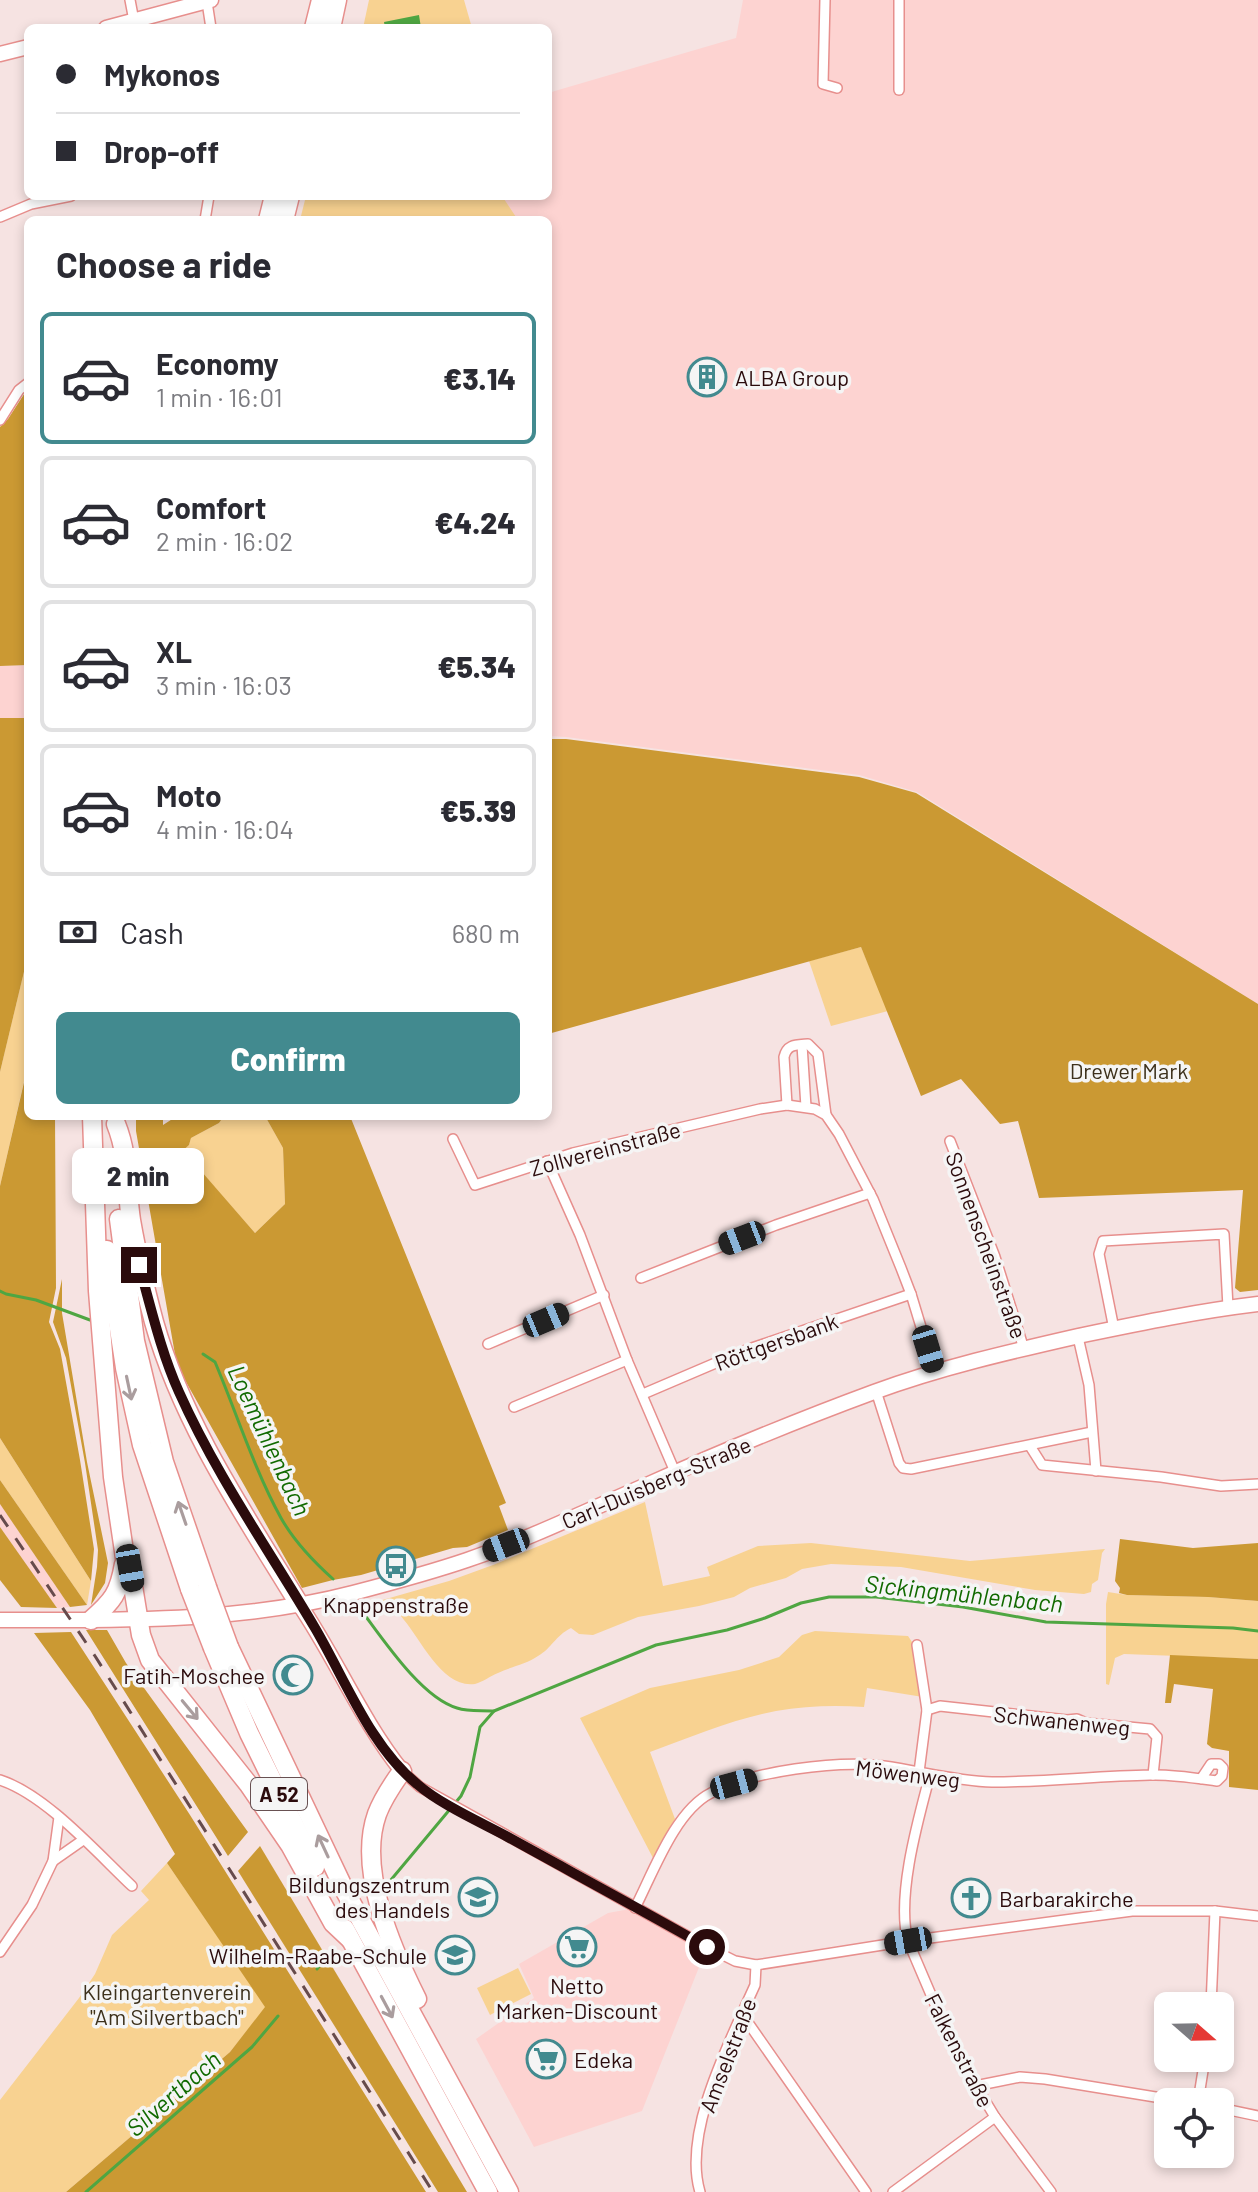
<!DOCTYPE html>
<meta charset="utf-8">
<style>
body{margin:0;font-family:Barlow,sans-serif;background:#f7f7f7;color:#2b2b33;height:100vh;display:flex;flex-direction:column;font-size:30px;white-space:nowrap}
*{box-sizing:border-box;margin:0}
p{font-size:26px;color:#7c7c81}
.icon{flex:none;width:44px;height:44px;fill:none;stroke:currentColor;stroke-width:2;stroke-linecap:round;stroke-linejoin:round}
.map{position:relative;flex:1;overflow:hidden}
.drawer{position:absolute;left:24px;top:216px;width:528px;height:904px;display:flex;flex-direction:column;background:#fff;border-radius:12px;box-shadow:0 4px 12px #0003}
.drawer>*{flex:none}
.top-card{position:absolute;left:24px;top:24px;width:528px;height:176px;border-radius:12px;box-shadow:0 4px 12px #0003;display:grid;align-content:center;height:176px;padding:0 32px;background:#fff}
.needle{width:52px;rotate:110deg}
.tools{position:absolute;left:1154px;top:1992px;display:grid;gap:16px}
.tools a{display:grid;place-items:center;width:80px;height:80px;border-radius:12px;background:#fff;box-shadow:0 4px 12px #0003;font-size:40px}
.end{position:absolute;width:36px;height:36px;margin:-18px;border:10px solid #2b0b0c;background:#fff;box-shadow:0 0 0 4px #fff}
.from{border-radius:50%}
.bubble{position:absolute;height:56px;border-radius:12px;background:#fff;box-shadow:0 4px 12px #0003;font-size:26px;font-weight:800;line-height:56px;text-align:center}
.car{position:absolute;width:24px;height:48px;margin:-24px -12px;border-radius:10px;box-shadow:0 0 6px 2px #0007;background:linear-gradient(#222 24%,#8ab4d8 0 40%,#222 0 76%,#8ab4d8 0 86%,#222 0)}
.top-card b{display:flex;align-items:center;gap:28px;height:76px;font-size:30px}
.top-card b+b{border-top:2px solid #e1e1e2}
.top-card i{width:20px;height:20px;background:#2b2b33}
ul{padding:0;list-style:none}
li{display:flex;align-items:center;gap:24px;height:132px;margin:0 16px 12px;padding:0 16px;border:4px solid #e1e1e2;border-radius:12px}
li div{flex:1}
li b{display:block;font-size:30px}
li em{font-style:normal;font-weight:800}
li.active{border-color:#428a8f}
li>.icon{width:72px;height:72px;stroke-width:1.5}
h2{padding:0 32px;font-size:36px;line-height:96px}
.pay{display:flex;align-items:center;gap:20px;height:88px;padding:0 32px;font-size:30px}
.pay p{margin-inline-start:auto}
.primary-button{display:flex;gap:16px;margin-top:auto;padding:16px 32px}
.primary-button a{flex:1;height:92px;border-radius:12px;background:#428a8f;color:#fff;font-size:32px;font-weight:800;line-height:92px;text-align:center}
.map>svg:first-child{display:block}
.built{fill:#fdd3d1}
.green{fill:#f8d291}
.forest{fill:#cb9933}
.water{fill:#4fa642}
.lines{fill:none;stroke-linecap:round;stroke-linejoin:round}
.stream{stroke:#4fa642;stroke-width:3}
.street-casing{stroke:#e78f8d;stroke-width:12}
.secondary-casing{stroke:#e78f8d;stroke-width:17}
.highway-casing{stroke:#e78f8d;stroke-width:21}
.street{stroke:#fff;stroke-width:9}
.secondary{stroke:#fff;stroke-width:14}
.highway{stroke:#fff;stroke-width:18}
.rail{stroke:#674b4c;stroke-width:3;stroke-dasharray:14 14;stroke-linecap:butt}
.highway-bridge-casing{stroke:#e78f8d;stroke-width:21;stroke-linecap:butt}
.highway-bridge{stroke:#fff;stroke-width:18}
.oneway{stroke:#aa9d9e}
.route{stroke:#2b0b0c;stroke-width:10}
.labels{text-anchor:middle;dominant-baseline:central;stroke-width:7;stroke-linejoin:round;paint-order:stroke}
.shield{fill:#f5f5f5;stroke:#685152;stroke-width:2}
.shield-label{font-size:20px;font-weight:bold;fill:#2b0b0c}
.poi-label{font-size:22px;fill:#2b0b0c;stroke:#f5f5f5;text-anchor:start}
.park-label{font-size:22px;fill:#3d311c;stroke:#f5f5f5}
.street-label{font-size:22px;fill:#2b0b0c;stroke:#f5f5f5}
.water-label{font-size:24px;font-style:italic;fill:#116a00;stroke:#f5f5f5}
</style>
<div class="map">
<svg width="1258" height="2192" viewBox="0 0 1258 2192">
<rect width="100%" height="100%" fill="#f6e3e2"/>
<!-- built -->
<g class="built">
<polygon points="743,0 1258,0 1258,1004 917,792 859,775 566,737 548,736 548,220 329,220 334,196 548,196 548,93 736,38"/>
<polygon points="28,665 28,718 0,718 0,666"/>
<polygon points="0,1504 70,1607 57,1608 0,1527"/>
<polygon points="635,1908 707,1947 642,2111 534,2147 476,2039 534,1998 519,1964 608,1913"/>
</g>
<!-- green -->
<g class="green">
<polygon points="369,0 464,0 472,28 363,28"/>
<polygon points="306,196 502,196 518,220 300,220"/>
<polygon points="861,947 888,1011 831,1026 809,961"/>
<polygon points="28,955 28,1064 0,1186 0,1072"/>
<polygon points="224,1116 265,1116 283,1148 285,1204 255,1233 195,1165 180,1152 189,1145 191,1138 219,1123"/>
<polygon points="0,1438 91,1581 87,1605 0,1480"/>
<path d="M645 1502 663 1586 710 1576 707 1567 758 1546 811 1543 970 1561 1105 1549 1102 1553 1098 1580 1092 1584 1091 1592 1084 1594 1035 1590 901 1567 831 1564 802 1569 786 1578 750 1588 734 1597 699 1606 638 1617 593 1635 579 1634 571 1628C555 1636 552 1648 538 1656 527 1664 510 1667 498 1673 490 1676 483 1682 475 1684 443 1689 421 1640 404 1620 398 1611 388 1606 379 1601L449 1581 493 1565Z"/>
<polygon points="1108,1592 1127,1595 1208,1597 1258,1601 1258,1659 1124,1654 1115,1658 1109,1685 1106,1684 1106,1604"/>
<path d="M815 1631 908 1636 914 1645 923 1697 867 1688 864 1707C834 1705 805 1706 776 1711 733 1719 691 1737 650 1752L675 1819 653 1858 580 1718 650 1688 739 1670 779 1657 802 1635Z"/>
<polygon points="167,1863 266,2007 230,2052 66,2192 0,2192 0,2100 79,1998 95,1974 112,1935 149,1900 141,1891"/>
<polygon points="518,1968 531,1994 490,2015 477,1988"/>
</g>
<!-- forest -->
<g class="forest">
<polygon points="28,388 28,665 0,666 0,427 8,419"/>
<polygon points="0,718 28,718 28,955 0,1072"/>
<polygon points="548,739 566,739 859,777 916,793 1258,1004 1258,1290 1240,1292 1235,1288 1243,1190 1039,1198 1018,1121 1000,1124 961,1079 921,1096 861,947 548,1034"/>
<polygon points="28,1065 28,1116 55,1116 56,1288 49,1322 60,1349 80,1460 94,1549 91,1581 0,1438 0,1186"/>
<polygon points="136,1116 163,1116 163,1125 177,1116 224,1116 219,1123 191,1138 189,1145 180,1153 195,1164 255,1233 285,1204 283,1148 265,1116 350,1116 506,1503 499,1506 508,1530 467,1547 453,1548 361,1575 333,1580 302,1588 177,1366 136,1131"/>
<polygon points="62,1279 62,1313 87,1462 108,1563 105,1583 91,1605 97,1567 98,1550 85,1463 66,1358 53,1322"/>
<polygon points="0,1480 87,1605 70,1607 0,1504"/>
<polygon points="0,1527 57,1608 21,1607 0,1580"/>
<polygon points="1120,1539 1193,1548 1258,1543 1258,1601 1208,1597 1127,1595 1119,1593 1120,1588 1115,1581"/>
<polygon points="86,1630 107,1630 126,1663 248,1832 228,1856"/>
<polygon points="71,1632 190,1815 426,2192 66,2192 230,2052 265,2007 167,1863 175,1854 90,1710 34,1633"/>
<polygon points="1170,1655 1258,1659 1258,1790 1229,1787 1229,1751 1212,1748 1207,1744 1213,1689 1174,1684 1171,1703 1165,1703"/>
<polygon points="260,1846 467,2192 438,2192 238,1871"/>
</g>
<!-- water -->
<polygon class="water" points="419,15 421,28 385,28 384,22"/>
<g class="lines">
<!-- stream -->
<g class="stream">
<polyline points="0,1291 6,1294 36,1300 90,1320"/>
<path d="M203 1354 215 1362C237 1414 254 1469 281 1518 294 1541 314 1562 333 1579"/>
<path d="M358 1606C381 1636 420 1697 457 1708 469 1712 481 1710 494 1711L656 1645 727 1630 765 1618 801 1603 829 1597H876L963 1607 1046 1622 1233 1628 1258 1631"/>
<polyline points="390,1881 461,1796 470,1777 480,1727 494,1711"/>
<polyline points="317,1969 328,1955"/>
<polyline points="86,2192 252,2047 278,2016"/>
</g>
<defs>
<g id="street">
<polyline points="130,0 134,21"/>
<polyline points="825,0 823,84 837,88"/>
<polyline points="207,2 211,28"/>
<polyline points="899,90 899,0"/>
<polyline points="0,217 31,204 71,196"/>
<polyline points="205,220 209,196"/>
<polyline points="0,420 19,390 28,383"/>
<polyline points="802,1045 806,1107"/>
<path d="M787 1105 784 1057C787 1044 796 1045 808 1044L818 1054 826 1115"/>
<polyline points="453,1139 475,1185 573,1153 760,1109 787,1105 815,1109 826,1115 839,1134 873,1199 901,1268 911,1294 935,1373"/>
<polyline points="950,1141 995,1257 1024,1349"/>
<polyline points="547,1161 580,1235 627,1360 675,1472"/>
<polyline points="641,1278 776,1225 870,1193"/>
<polyline points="1114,1329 1099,1254 1103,1241 1224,1234 1228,1307"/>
<polyline points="1078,1337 1089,1385 1096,1471"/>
<polyline points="488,1344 604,1295"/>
<polyline points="876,1391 899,1463 903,1468 911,1469 1092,1432"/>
<polyline points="643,1394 746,1350 911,1294"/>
<polyline points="514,1407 627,1360"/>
<polyline points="1030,1446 1042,1465 1161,1477 1221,1486 1258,1484"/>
<polyline points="917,1645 927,1710 919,1772"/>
<polyline points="927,1710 940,1706 1067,1720 1077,1719 1086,1723 1150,1729 1157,1737 1153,1775"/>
<polyline points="402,1771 420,1787 707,1947 735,1961 756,1965 908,1941 1132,1911 1215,1911 1258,1916"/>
<path d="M930 1775C918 1820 896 1897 908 1941L955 2051 995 2117 1051 2192"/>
<path d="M0 1780C46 1795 96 1852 132 1886"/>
<polyline points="53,1861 83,1840"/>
<path d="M635 1908C653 1873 675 1811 711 1793 752 1771 837 1760 884 1766 920 1771 955 1781 992 1782 1045 1782 1097 1776 1150 1775 1172 1774 1195 1778 1217 1781L1222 1776 1223 1768 1219 1764H1211L1201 1779"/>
<polyline points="0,1952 32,1905 53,1861 59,1817"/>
<polyline points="1211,2006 1215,1911"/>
<polyline points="742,2014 866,2192"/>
<polyline points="975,2086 1020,2077 1045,2079 1186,2102"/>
<polyline points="1198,2102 1205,2058"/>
<polyline points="1220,2108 1258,2116"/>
<path d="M700 2192C682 2132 730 2041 755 1985L756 1965"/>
<polyline points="893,2192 995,2117"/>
</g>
<g id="secondary">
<polyline points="106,28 211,0"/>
<polyline points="0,54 28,47"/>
<path d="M299 1604C336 1658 361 1720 402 1771"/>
<path d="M0 1620C118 1620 238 1623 353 1593 391 1583 429 1573 467 1560 529 1539 588 1510 649 1484 723 1451 798 1420 874 1392 942 1367 1013 1351 1083 1335 1141 1323 1199 1311 1258 1304"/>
</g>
<g id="highway">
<polyline points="314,28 321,0"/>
<polyline points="331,28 337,0"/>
<polyline points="268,220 274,196"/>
<polyline points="284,220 290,196"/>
<polyline points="92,1116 98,1291 113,1477 125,1558 130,1568 141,1635 150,1660 249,1785 290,1845 333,1923 350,1939"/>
<path d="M116 1124C129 1156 126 1187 131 1220 137 1255 145 1288 154 1322 183 1424 244 1514 299 1604"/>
<polyline points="119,1219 135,1341 164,1462 207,1587"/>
<polyline points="107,1250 125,1368 142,1445 190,1589"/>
<path d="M91 1620C113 1601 119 1593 124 1564"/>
<polyline points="229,1647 346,1893 509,2192"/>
<polyline points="213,1648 249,1733 315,1867"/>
<path d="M402 1771C392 1785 383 1798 377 1814 357 1870 392 1949 417 1999"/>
<polyline points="345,1929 488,2192"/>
</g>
</defs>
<!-- street casing -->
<use href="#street" class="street-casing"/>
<!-- secondary casing -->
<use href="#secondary" class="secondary-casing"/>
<!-- highway casing -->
<use href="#highway" class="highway-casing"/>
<!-- street -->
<use href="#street" class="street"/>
<!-- secondary -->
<use href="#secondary" class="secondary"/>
<!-- highway -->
<use href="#highway" class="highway"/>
<!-- rail -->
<polyline class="rail" points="0,1515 95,1656 433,2192"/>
<defs>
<g id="highway-bridge">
<polyline points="207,1587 229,1647"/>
<polyline points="190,1589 213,1648"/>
</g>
</defs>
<!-- highway-bridge casing -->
<use href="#highway-bridge" class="highway-bridge-casing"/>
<!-- highway-bridge -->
<use href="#highway-bridge" class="highway-bridge"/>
</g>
<!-- one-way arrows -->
<defs><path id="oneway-shaft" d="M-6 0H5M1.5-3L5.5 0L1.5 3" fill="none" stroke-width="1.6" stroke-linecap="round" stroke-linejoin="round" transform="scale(2)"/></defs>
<g class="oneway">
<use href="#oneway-shaft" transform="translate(129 1388) rotate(78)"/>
<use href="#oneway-shaft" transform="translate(182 1513) rotate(-109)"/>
<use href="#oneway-shaft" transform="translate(190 1710) rotate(50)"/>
<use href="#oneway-shaft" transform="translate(323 1846) rotate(-115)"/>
<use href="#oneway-shaft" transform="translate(387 2007) rotate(62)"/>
</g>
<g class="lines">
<!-- route -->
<path class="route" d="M139 1265C151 1308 161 1352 179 1392 216 1475 269 1550 315 1628 345 1679 370 1746 417 1784 440 1804 478 1821 506 1836 573 1873 640 1909 707 1947"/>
</g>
<!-- icons -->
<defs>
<symbol id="building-ring" viewBox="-11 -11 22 22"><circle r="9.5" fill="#f5f5f5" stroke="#428a8f" stroke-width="1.5"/><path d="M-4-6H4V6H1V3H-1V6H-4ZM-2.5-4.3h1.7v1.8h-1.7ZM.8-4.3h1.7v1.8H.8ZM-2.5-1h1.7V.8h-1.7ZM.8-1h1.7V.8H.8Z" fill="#428a8f"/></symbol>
<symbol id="bus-ring" viewBox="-11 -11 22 22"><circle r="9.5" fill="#f5f5f5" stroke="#428a8f" stroke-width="1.5"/><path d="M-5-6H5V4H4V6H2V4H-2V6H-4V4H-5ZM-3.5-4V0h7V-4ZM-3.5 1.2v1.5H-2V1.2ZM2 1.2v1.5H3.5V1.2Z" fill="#428a8f"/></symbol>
<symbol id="mosque-ring" viewBox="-11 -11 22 22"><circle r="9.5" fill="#f5f5f5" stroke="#428a8f" stroke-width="1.5"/><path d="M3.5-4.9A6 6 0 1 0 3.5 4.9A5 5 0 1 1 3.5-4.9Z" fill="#428a8f"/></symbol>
<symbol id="school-ring" viewBox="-11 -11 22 22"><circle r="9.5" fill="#f5f5f5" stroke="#428a8f" stroke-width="1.5"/><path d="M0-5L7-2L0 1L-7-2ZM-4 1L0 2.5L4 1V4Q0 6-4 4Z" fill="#428a8f"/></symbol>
<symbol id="church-ring" viewBox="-11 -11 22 22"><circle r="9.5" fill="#f5f5f5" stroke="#428a8f" stroke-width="1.5"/><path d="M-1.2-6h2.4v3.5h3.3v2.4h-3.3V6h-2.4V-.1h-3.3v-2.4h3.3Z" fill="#428a8f"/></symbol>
<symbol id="supermarket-ring" viewBox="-11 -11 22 22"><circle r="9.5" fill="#f5f5f5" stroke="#428a8f" stroke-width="1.5"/><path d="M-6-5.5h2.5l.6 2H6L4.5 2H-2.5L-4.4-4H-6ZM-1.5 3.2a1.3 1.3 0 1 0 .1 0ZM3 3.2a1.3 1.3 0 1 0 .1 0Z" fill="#428a8f"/></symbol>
</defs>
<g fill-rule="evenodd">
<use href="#building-ring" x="685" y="355" width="44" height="44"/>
<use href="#bus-ring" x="374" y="1544" width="44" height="44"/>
<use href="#mosque-ring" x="271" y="1653" width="44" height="44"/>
<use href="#school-ring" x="456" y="1875" width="44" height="44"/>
<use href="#church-ring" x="949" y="1876" width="44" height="44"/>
<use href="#supermarket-ring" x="555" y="1925" width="44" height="44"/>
<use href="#school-ring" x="433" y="1933" width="44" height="44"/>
<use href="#supermarket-ring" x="524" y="2037" width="44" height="44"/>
</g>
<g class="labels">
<!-- shield labels -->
<rect class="shield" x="251" y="1778" width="56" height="32" rx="6"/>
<g class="shield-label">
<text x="279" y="1794">A 52</text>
</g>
<!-- poi labels -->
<g class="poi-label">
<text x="735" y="377">ALBA Group</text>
<text x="396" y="1604" text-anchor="middle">Knappenstraße</text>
<text x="265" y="1675" text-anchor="end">Fatih-Moschee</text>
<text x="450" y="1884" text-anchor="end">Bildungszentrum<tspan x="450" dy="25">des Handels</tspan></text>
<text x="999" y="1898">Barbarakirche</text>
<text x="427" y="1955" text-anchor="end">Wilhelm-Raabe-Schule</text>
<text x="577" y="1985" text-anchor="middle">Netto<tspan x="577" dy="25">Marken-Discount</tspan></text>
<text x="574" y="2059">Edeka</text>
</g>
<!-- park labels -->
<g class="park-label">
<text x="1129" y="1070">Drewer Mark</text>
<text x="167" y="1991">Kleingartenverein<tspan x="167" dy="25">"Am Silvertbach"</tspan></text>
</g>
<!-- street labels -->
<g class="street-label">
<text transform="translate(605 1148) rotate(-15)">Zollvereinstraße</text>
<text transform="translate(987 1245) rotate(70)">Sonnenscheinstraße</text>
<text transform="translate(776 1341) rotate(-20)">Röttgersbank</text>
<text transform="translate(656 1482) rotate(-23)">Carl-Duisberg-Straße</text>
<text transform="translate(1062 1720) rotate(6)">Schwanenweg</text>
<text transform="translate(908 1773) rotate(7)">Möwenweg</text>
<text transform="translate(960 2050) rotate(63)">Falkenstraße</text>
<text transform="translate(727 2055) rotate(-69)">Amselstraße</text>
</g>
<!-- water labels -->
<g class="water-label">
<text transform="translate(270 1440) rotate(65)">Loemühlenbach</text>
<text transform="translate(964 1593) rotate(6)">Sickingmühlenbach</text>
<text transform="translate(173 2093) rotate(-41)">Silvertbach</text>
</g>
</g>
</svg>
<div class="tools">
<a><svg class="needle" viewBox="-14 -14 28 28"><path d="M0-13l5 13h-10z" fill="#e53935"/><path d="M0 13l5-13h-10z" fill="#7c7c81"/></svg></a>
<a><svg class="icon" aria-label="locate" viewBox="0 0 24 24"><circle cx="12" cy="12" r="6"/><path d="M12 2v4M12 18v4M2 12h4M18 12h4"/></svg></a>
</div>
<i class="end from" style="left:707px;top:1947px"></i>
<i class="end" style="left:139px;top:1265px"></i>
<div class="bubble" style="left:72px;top:1148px;width:132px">2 min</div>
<i class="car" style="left:742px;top:1238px;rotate:249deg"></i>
<i class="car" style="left:546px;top:1320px;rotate:67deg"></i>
<i class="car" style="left:928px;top:1349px;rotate:163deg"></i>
<i class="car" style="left:506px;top:1545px;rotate:249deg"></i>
<i class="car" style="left:130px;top:1568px;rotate:170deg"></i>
<i class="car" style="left:734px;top:1784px;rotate:75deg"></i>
<i class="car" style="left:908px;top:1941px;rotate:260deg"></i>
<div class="top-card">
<b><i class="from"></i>Mykonos</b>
<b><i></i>Drop-off</b>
</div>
<section class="drawer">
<h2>Choose a ride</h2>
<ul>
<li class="active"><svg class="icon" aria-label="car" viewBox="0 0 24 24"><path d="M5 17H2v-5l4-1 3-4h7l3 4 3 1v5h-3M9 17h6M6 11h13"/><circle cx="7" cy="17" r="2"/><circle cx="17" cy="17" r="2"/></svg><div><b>Economy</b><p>1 min · 16:01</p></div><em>€3.14</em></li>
<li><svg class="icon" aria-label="car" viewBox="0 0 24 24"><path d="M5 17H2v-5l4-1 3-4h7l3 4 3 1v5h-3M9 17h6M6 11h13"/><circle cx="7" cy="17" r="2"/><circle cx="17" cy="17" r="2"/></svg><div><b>Comfort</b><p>2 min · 16:02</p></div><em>€4.24</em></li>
<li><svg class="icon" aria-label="car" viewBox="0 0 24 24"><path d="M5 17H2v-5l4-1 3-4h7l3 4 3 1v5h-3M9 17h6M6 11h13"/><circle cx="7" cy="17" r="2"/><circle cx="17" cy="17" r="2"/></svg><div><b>XL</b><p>3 min · 16:03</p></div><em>€5.34</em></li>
<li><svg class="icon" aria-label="car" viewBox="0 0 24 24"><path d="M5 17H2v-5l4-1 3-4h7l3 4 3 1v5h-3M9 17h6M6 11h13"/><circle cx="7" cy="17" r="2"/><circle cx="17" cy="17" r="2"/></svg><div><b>Moto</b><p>4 min · 16:04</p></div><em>€5.39</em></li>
</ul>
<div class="pay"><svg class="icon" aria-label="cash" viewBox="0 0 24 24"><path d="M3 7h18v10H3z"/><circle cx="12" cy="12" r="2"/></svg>Cash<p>680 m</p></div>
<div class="primary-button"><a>Confirm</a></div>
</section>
</div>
